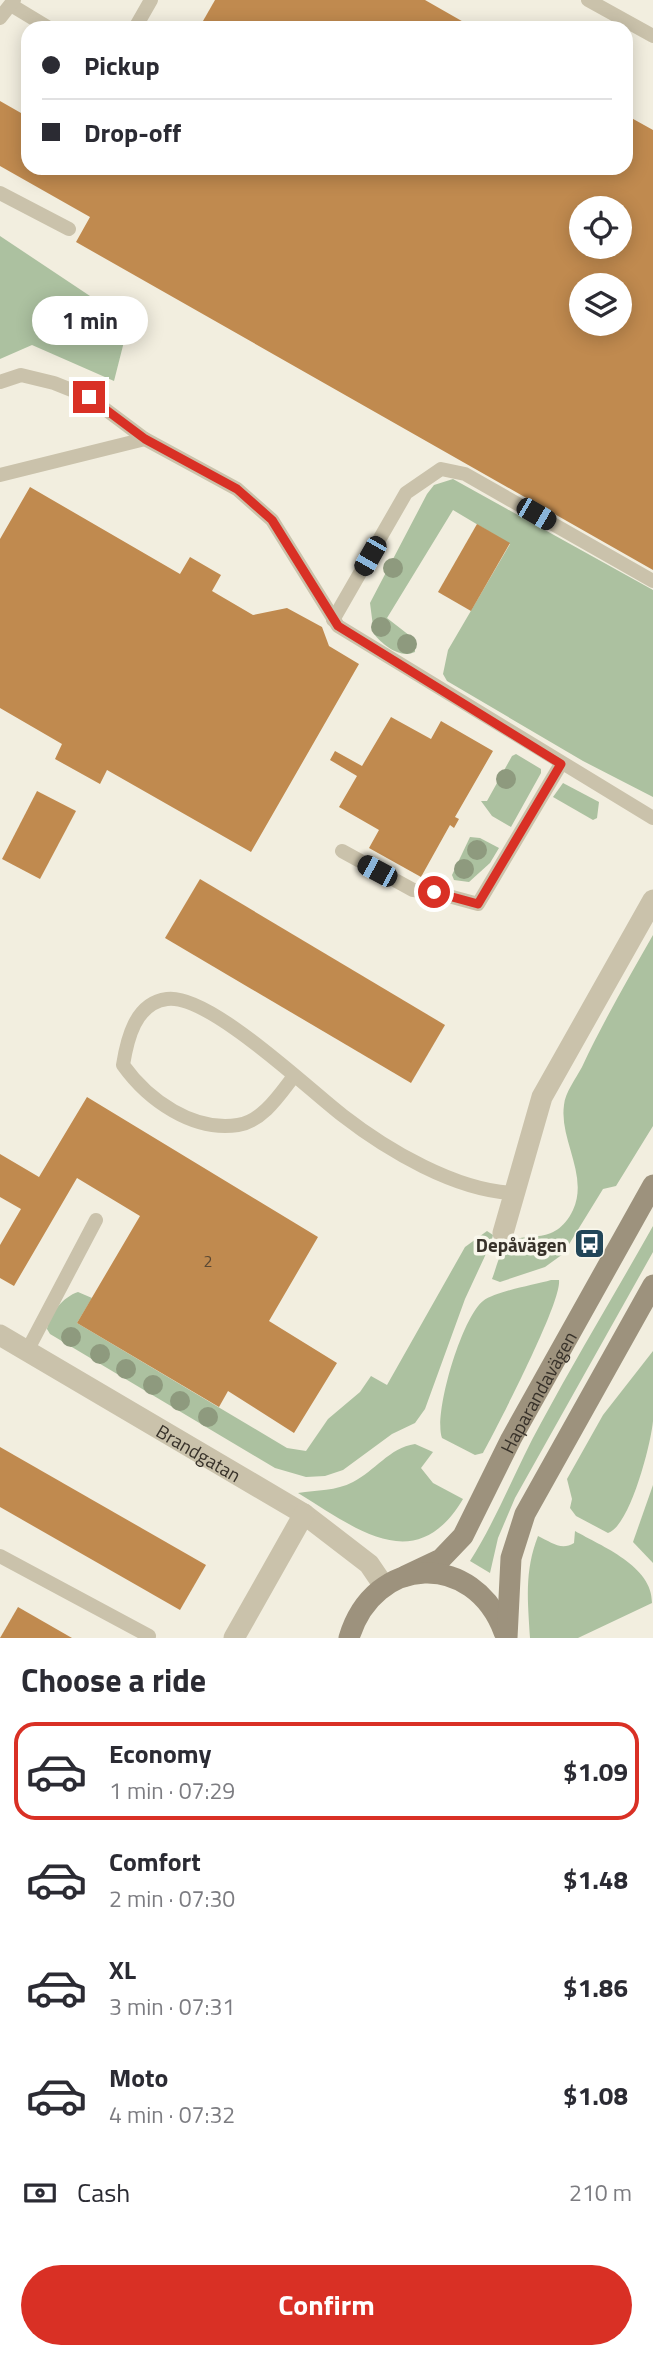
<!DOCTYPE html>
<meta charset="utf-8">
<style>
body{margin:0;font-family:"Titillium Web",sans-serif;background:#f2f2f3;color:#2b2b33;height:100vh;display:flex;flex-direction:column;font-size:26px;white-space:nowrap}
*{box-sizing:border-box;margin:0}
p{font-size:23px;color:#7c7c81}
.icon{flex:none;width:38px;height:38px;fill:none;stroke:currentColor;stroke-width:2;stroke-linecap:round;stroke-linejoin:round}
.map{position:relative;height:1638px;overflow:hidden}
.drawer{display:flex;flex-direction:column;background:#fff;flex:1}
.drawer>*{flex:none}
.banner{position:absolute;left:21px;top:21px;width:612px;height:154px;border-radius:21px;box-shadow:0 4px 18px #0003;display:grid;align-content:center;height:154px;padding:0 21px;background:#fff}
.controls{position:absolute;left:569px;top:196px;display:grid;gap:14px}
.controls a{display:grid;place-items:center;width:63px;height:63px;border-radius:50%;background:#fff;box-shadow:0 4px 18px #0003;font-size:35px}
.end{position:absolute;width:32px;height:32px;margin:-16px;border:9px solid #d93025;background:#fff;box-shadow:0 0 0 4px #fff}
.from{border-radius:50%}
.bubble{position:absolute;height:49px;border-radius:24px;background:#fff;box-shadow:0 4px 18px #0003;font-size:23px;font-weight:700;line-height:49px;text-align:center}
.car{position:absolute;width:21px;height:42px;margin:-21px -10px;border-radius:9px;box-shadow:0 0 5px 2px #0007;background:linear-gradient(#222 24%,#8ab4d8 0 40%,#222 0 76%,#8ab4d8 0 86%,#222 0)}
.banner b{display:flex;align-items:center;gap:24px;height:66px;font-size:26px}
.banner b+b{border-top:2px solid #e1e1e2}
.banner i{width:18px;height:18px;background:#2b2b33}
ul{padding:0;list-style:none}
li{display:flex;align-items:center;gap:21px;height:98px;margin:0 14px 10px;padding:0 7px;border:4px solid transparent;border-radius:21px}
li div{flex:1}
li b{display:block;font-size:26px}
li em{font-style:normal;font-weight:700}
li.current{border-color:#d93025}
li>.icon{width:63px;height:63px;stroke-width:1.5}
h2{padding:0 21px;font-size:32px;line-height:84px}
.pay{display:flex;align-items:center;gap:18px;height:77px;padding:0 21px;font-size:26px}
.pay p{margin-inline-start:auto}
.primary-button{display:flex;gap:14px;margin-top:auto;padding:14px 21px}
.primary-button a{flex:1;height:80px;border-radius:42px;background:#d93025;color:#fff;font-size:28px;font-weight:700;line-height:80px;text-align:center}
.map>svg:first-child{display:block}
.green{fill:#acc1a0}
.building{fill:#c08a4f;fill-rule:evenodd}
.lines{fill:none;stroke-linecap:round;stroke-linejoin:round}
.lane{stroke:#cac2ab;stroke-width:14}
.street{stroke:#cac2ab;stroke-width:21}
.secondary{stroke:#9d927d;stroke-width:21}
.tree{fill:#8e9a7e}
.route{stroke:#d93025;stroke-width:9}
.labels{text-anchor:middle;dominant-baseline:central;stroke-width:7;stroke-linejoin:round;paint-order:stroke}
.number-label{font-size:16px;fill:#5a4833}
.poi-label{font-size:19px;font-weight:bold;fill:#38322a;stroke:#f9f7ec;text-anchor:end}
.street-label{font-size:19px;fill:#38322a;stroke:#f9f7ec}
</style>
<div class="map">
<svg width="653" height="1638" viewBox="0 0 653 1638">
<rect width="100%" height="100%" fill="#f2eedf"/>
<!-- green -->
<g class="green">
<polygon points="0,236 129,322 114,381 32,345 0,359"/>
<path d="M453 479 653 590V797L583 761 447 681 443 674 448 650 510 544 453 510 387 618 414 639 415 652C400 659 383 645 374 634L370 603 427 494 434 485Z"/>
<polygon points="516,754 541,769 541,773 511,827 492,816 481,801 487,801 512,756"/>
<polygon points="563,783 599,802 597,818 593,820 553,797"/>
<polygon points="470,837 480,838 499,848 490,863 469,882 454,880 452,875"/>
<path d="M653 935V1126L616 1186 603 1189 563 1254 545 1267 500 1282 492 1279C496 1269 499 1253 507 1245 521 1228 554 1250 573 1210 589 1175 559 1140 564 1105 565 1093 576 1078 582 1067 603 1022 628 979 653 935Z"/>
<path d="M653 1226V1252L515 1498 498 1538 490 1573 470 1561C498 1517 516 1468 541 1423 577 1356 616 1292 653 1226Z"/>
<path d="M487 1231 493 1235 491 1243 465 1299 425 1409 415 1423 392 1434 343 1470 325 1476 306 1477 275 1468 50 1334 47 1329C50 1313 63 1297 78 1292L92 1298 77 1323 287 1448 306 1451 328 1419 360 1392 371 1376 387 1385 465 1247Z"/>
<path d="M551 1280H559C562 1302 497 1427 483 1453L475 1455 442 1438C433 1414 462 1317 483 1301 496 1291 534 1285 551 1280Z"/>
<path d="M653 1351C653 1374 653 1398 653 1421 651 1444 630 1526 608 1533L576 1516 570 1508 572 1499 567 1479 603 1415Z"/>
<path d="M415 1444 433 1452 421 1468 433 1483 463 1499C416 1578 357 1529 298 1493 317 1490 336 1491 353 1482 375 1471 389 1448 415 1444Z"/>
<polygon points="653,1485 653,1563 633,1542"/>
<path d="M575 1531C601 1546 653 1566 652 1603L578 1638H530C528 1601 524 1572 538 1536 551 1542 561 1551 574 1543Z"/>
</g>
<!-- building -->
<g class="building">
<polygon points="215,0 425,0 474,28 199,28"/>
<path d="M0 101 28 117V168H626V115L653 130V570L76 242 90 217 0 166ZM581 208H620V247H581ZM581 285H620V324H581Z"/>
<polygon points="30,487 180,574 190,557 221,575 212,591 253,615 287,608 322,627 329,646 359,664 251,852 107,770 100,784 55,759 62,744 0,708 0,539"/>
<polygon points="477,524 510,543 471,611 438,592"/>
<polygon points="391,717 431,739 441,721 493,751 455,817 459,819 454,828 450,825 421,877 369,848 379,830 339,807 357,776 330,760 335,751 362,766"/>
<polygon points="37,791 76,811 40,879 2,859"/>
<polygon points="200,879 445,1025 411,1083 165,938"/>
<polygon points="87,1097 318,1237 269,1321 337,1363 294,1433 228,1391 219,1407 77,1323 140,1216 77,1178 14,1286 0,1278 0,1245 21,1209 0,1197 0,1154 39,1177"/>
<polygon points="0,1447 206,1565 180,1610 0,1507"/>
<polygon points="18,1607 72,1638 0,1638"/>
</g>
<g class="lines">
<!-- lane -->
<g class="lane">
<polyline points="588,0 653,36"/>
<polyline points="11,5 49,28"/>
<polyline points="0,18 14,0"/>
<polyline points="135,28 151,0"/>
<polyline points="0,193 69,229"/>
<polyline points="0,382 21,375 54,383 89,397 145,439 237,489 272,520 338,626 653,818"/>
<polyline points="0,475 145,439"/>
<polyline points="333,620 406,493 441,469 465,474 653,581"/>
<polyline points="342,851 413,890 434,892 478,904 561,764"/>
<path d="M294 1076C280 1094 263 1121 238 1125 193 1132 148 1100 123 1065 127 1040 135 1003 167 999 208 993 307 1088 342 1115 387 1150 456 1191 514 1193"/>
<polyline points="27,1351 96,1220"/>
<polyline points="0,1556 149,1636"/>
</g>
<!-- street -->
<g class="street">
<polyline points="503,1233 542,1097 653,900"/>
<path id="s1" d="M0 1335 304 1514 369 1564 384 1586"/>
<polyline points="234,1638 304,1514"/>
</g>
<!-- secondary -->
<g class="secondary">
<path id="s2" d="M405 1576 441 1559 463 1536 511 1439 653 1185"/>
<path d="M349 1638C374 1554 474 1551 504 1632"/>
<polyline points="507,1638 511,1558 525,1514 653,1285"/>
</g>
</g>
<!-- trees -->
<g class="tree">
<circle cx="393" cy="568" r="10"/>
<circle cx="381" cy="627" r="10"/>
<circle cx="407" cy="644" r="10"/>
<circle cx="506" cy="779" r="10"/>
<circle cx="477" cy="850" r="10"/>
<circle cx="464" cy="869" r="10"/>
<circle cx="71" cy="1337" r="10"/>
<circle cx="100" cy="1354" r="10"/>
<circle cx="126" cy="1369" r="10"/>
<circle cx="153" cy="1385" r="10"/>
<circle cx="180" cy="1401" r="10"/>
<circle cx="208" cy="1417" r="10"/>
</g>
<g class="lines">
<!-- route -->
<polyline class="route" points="89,397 145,439 237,489 272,520 338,626 561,764 478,904 434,892"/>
</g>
<!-- icons -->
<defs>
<symbol id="bus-square" viewBox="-11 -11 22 22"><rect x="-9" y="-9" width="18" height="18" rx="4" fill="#214558" stroke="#f9f7ec"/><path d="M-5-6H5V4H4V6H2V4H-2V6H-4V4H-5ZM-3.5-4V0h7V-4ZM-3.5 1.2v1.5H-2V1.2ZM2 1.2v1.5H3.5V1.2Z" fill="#fff"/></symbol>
</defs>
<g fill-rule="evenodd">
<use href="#bus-square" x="572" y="1226" width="35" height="35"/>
</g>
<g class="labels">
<!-- number labels -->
<g class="number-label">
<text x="208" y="1261">2</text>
</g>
<!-- poi labels -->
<g class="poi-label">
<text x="567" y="1244">Depåvägen</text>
</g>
<!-- street labels -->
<g class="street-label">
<text stroke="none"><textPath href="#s2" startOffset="234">Haparandavägen</textPath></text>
<text stroke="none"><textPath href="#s1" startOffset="231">Brandgatan</textPath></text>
</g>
</g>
</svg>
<div class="controls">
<a><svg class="icon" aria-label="locate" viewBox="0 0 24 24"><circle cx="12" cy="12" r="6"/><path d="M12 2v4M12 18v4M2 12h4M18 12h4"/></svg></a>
<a><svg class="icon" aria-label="layers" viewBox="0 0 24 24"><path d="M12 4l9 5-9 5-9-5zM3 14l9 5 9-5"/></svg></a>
</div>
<i class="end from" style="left:434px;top:892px"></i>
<i class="end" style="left:89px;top:397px"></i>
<div class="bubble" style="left:32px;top:296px;width:116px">1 min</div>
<i class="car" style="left:536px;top:514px;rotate:120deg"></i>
<i class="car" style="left:370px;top:556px;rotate:210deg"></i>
<i class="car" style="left:377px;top:871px;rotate:298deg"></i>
<div class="banner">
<b><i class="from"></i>Pickup</b>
<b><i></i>Drop-off</b>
</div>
</div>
<section class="drawer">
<h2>Choose a ride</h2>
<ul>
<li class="current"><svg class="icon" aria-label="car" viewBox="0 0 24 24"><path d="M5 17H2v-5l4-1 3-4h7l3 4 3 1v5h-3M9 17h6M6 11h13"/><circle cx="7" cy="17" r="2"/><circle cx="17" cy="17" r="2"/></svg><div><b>Economy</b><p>1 min · 07:29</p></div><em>$1.09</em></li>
<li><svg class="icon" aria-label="car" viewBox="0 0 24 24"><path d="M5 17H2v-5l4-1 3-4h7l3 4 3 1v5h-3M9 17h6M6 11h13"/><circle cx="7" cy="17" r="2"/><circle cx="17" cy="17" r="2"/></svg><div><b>Comfort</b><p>2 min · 07:30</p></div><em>$1.48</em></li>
<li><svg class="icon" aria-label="car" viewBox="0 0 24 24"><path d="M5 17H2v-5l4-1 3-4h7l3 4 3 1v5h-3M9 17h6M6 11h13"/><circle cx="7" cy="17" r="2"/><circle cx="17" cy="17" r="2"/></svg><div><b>XL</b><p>3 min · 07:31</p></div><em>$1.86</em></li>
<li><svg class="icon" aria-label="car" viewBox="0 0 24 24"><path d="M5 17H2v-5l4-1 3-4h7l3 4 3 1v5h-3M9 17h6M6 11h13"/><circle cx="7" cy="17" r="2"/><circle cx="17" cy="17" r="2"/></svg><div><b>Moto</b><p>4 min · 07:32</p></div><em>$1.08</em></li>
</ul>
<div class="pay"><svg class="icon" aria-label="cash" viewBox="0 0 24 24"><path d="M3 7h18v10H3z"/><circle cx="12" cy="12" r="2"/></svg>Cash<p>210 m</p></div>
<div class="primary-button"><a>Confirm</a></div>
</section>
